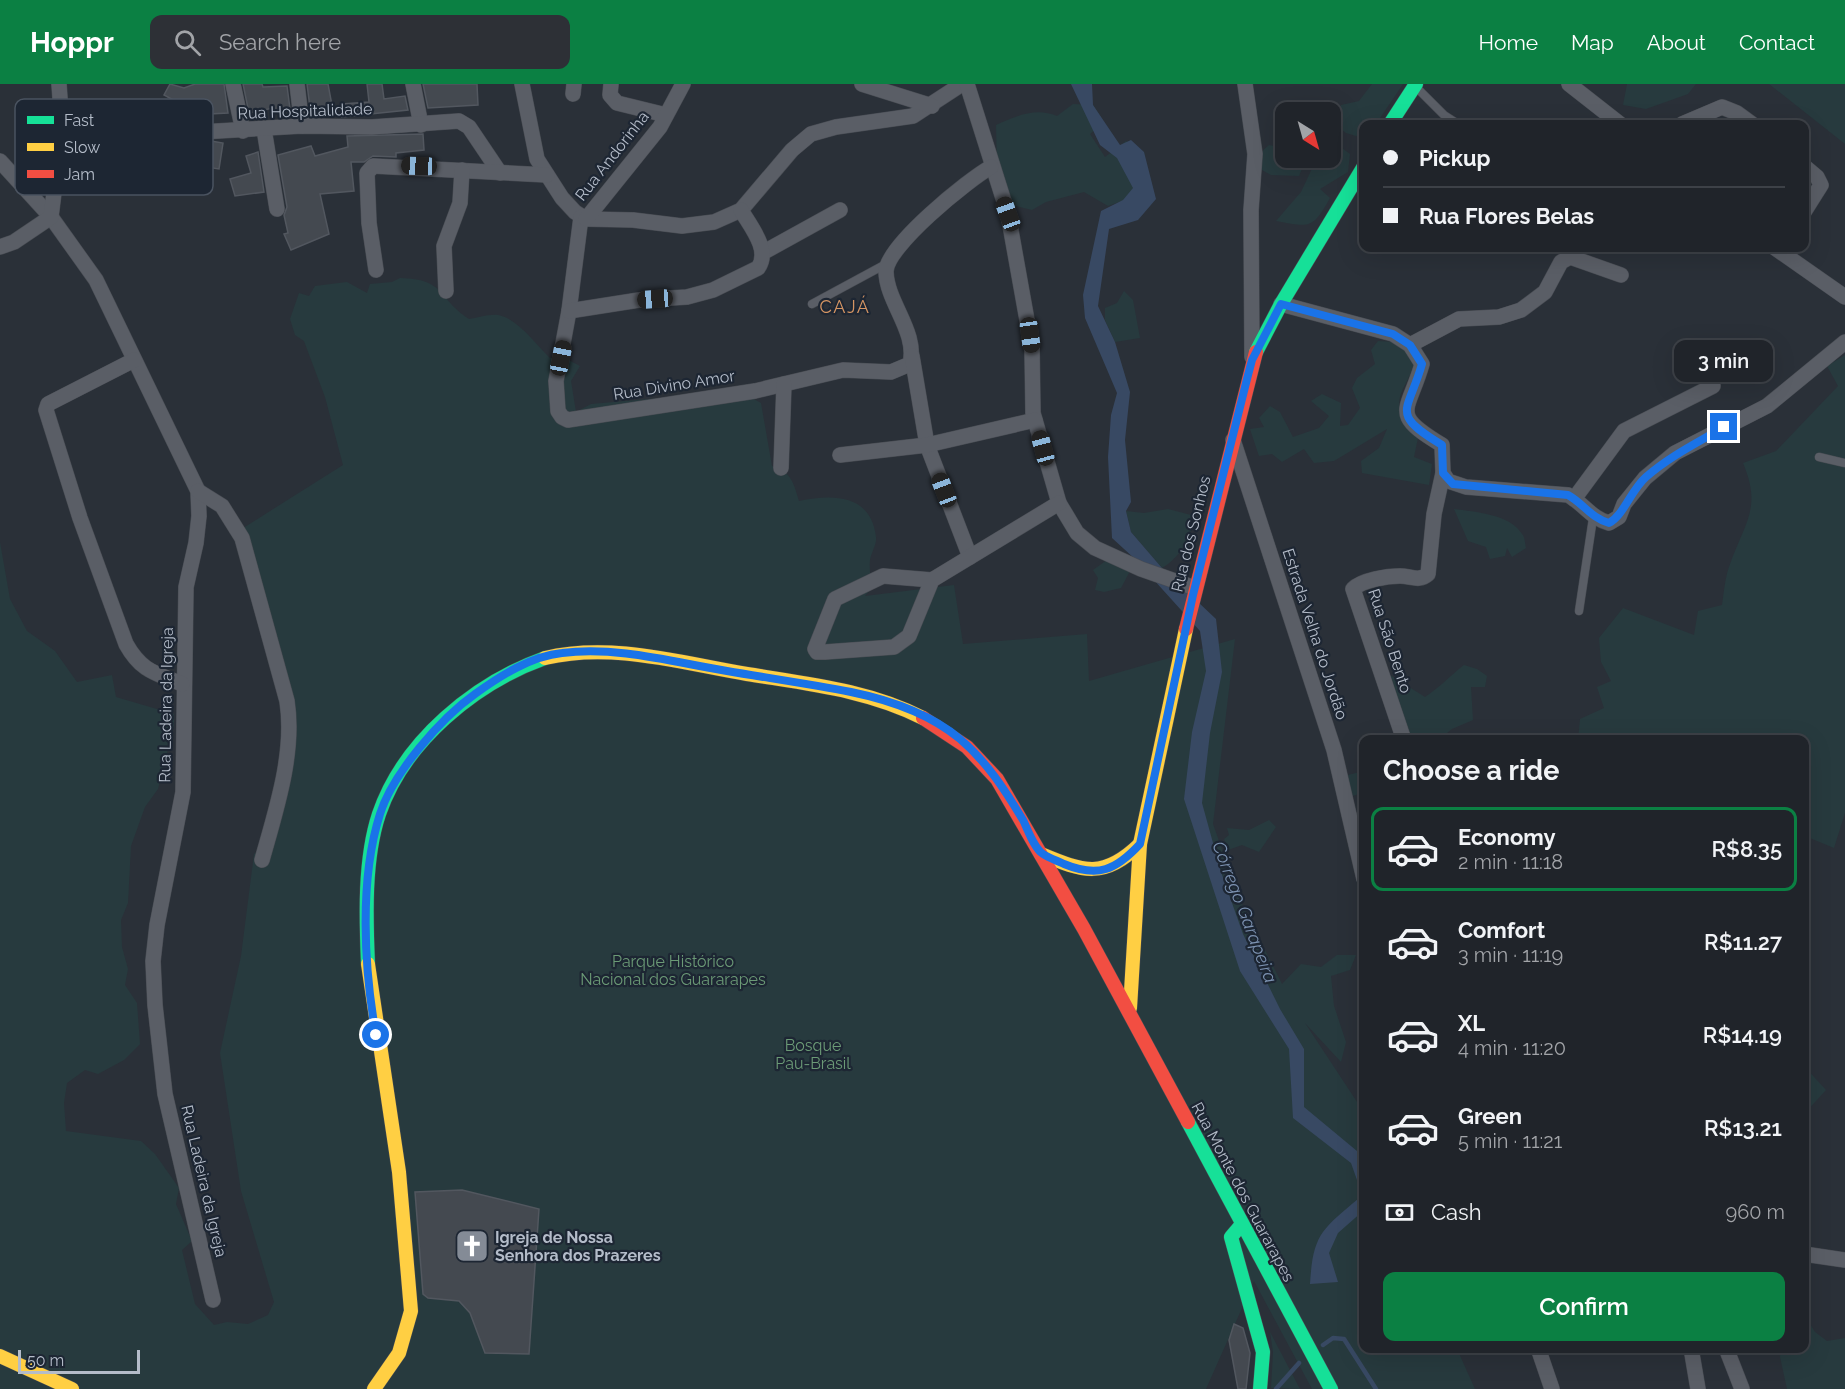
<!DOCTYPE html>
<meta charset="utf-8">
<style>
body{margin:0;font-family:Raleway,sans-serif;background:#2d3036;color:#f1f3f6;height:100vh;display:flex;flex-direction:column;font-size:22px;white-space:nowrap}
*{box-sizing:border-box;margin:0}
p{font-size:20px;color:#a2a4a8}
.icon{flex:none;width:33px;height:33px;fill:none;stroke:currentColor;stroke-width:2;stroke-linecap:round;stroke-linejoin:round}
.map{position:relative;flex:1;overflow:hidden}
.panel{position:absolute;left:1359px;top:651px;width:450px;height:618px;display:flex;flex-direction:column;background:#20242a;border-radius:12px;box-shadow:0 6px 24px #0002,0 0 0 2px #3d4147}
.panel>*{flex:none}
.top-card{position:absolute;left:1359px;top:36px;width:450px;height:132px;border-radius:12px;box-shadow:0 6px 24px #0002,0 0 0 2px #3d4147;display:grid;align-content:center;height:132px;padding:0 24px;background:#20242a}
.needle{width:39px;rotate:143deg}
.controls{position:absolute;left:1275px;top:18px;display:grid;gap:12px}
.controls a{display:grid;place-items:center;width:66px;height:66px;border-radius:12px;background:#20242a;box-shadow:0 6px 24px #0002,0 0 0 2px #3d4147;font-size:30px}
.scale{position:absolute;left:18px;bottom:15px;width:122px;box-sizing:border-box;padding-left:6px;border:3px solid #b4bcc9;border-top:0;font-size:16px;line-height:21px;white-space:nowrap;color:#b4bcc9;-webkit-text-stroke:4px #1d2633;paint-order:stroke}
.end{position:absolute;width:27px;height:27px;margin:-14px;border:8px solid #1a73e8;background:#fff;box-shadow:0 0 0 3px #fff}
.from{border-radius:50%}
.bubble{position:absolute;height:42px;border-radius:12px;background:#20242a;box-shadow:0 6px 24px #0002,0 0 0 2px #3d4147;font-size:20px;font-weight:600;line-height:42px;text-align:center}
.car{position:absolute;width:18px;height:36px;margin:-18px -9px;border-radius:8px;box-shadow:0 0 4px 2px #0007;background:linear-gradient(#222 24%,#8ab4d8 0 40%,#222 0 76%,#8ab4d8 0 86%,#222 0)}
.top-card b{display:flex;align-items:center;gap:21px;height:57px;font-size:22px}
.top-card b+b{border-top:2px solid #3d4147}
.top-card i{width:15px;height:15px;background:#f1f3f6}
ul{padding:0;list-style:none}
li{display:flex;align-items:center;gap:18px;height:84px;margin:0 12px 9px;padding:0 12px;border:3px solid transparent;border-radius:12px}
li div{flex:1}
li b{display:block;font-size:22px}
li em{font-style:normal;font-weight:600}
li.on{border-color:#0b8043}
li>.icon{width:54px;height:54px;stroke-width:1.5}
h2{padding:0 24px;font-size:27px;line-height:72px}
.pay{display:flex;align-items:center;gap:15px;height:66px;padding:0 24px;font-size:22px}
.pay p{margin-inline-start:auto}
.primary-button{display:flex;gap:12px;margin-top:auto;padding:12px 24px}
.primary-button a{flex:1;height:69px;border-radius:12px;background:#0b8043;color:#fff;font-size:24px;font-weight:600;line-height:69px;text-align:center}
header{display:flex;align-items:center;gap:36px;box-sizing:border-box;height:84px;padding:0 30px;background:#0b8043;color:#fff}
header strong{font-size:28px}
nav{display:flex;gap:33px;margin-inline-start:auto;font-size:21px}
.search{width:420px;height:54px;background:#2d3036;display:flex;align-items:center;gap:15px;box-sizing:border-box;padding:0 21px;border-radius:12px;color:#a2a4a8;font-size:22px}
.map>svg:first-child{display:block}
.green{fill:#273a3e}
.water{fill:#384963}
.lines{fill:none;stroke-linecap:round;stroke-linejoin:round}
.stream{stroke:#384963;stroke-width:4.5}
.building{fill:#444950;stroke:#52575f;stroke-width:1.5}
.lane-casing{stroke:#484c53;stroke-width:9}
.street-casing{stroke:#484c53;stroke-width:16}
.fast-casing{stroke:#484c53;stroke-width:15}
.slow-casing{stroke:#484c53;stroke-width:15}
.jam-casing{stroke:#484c53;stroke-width:15}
.lane{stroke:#5a5e66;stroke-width:8}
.street{stroke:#5a5e66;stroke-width:15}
.fast{stroke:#16e098;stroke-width:14}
.slow{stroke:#ffcf43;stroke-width:14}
.jam{stroke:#f24e42;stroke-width:14}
.route{stroke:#1a73e8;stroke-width:8}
.labels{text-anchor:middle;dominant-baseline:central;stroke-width:4.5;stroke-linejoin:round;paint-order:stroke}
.street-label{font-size:16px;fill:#b4bcc9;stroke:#1d2633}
.park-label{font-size:16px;fill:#6b9a76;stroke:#1d2633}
.poi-label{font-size:16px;font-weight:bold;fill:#b4bcc9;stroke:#1d2633;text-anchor:start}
.neighbourhood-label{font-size:18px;letter-spacing:1.5px;fill:#d59563;stroke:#1d2633}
.water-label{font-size:18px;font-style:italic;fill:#7c92b1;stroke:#1d2633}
.key{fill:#1d2633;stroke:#4a5360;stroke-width:1.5}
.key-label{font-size:16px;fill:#b4bcc9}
</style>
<header>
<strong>Hoppr</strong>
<div class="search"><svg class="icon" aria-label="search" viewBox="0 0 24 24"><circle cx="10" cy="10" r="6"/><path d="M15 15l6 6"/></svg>Search here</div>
<nav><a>Home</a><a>Map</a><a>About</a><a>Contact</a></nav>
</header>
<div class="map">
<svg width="1845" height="1305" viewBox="0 0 1845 1305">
<rect width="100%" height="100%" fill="#2a3038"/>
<!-- green -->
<g class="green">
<polygon points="1372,0 1403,0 1376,40 1364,40 1363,54 1346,49 1336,41 1341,21 1359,17"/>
<polygon points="1627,0 1696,0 1688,10 1646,25 1623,21"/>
<polygon points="1769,0 1845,0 1845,60"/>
<path d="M1073 20 1093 21 1104 38 1090 50 1105 73 1126 57 1144 68 1151 116 1122 117 1108 122 1084 108 1046 118 1032 126 1012 121 997 83 996 41C1016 32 1036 23 1057 32Z"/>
<path d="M1331 56 1350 70 1348 88 1320 105 1330 114C1312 146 1310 143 1276 137L1301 108 1317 74H1330Z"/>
<polygon points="1269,61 1285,64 1286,74 1302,74 1304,80 1299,92 1271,91 1262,86 1259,70"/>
<path d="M400 194C446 195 437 214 469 235 477 234 489 230 498 231 517 234 536 261 550 274L561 272 580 282 571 297 576 328 591 320 739 307 761 319 772 382C791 387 794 400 799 417 833 410 871 410 876 453 877 460 871 469 870 476 869 485 871 495 872 504L865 512 954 501 963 560 1087 550 1089 597 1235 555 1213 740 1240 816 1282 900 1301 880 1321 883 1337 871H1356L1350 886 1331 892 1334 922 1346 958 1341 978 1305 939 1363 1027 1364 1264 1457 1265 1475 1305H1312L1254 1197 1206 1305H0V458L10 515 27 547 55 567 77 598 112 591 116 613 174 630V641L158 705 145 723 131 762 128 819 121 836 122 863 128 885 125 901 137 919 140 960 124 976 98 990 85 986 67 999 64 1019 66 1047 141 1057 155 1070 179 1104 176 1120 192 1157 182 1166 195 1220 214 1241 227 1238 248 1240 268 1231 274 1218 241 1107 220 969 241 872 254 770 275 753 290 648 240 446 343 381 325 313 304 257 295 251 290 235 299 209 309 212 315 202 347 198 367 209 370 200 392 198Z"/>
<polygon points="1124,207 1133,216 1140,254 1115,258 1105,236 1105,224 1117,219"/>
<path d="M1378 257 1396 258 1415 266C1416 306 1377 310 1418 354L1414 373 1432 380 1429 401 1362 389 1361 377 1379 364 1387 345 1334 377 1314 379 1304 365 1282 378 1272 370 1259 372 1250 345 1264 343 1259 334 1270 322 1280 328 1293 353 1319 344 1329 332 1311 317 1322 310 1341 319 1340 342 1348 341 1360 324 1352 304 1357 294 1375 280 1371 266Z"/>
<path d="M1845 271V729L1834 764 1805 752 1804 656 1701 655 1698 650H1680L1681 655 1578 656 1580 635 1604 624 1597 603 1611 597 1601 578 1599 554 1623 524 1694 551 1698 527 1722 521C1724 508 1725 493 1730 480 1745 438 1762 424 1743 379L1776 367 1838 302 1827 282Z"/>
<path d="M1168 425 1195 432C1191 453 1180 474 1162 484L1131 448 1126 427 1144 429Z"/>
<path d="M1454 425C1475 428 1510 430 1522 450 1525 453 1525 460 1526 464L1512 473 1507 464 1505 472 1490 475 1486 463 1468 457Z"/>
<polygon points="1107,476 1130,487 1121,504 1104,508 1095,506 1098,494 1093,486"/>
<path d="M1464 581 1477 585 1487 592 1485 603H1471L1473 636 1452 645 1438 656 1408 655 1390 591 1425 613C1440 603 1450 592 1464 581Z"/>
<polygon points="1356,689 1363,689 1363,709 1349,713 1344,692"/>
<polygon points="1269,736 1276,743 1259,768 1242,761 1228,766 1224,755 1229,751 1227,744 1249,746"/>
<polygon points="1804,982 1826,1006 1805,1029 1804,1029"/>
<polygon points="1805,1232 1815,1248 1827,1257 1845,1254 1845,1305 1787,1305 1780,1273 1781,1265 1804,1264"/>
<polygon points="1270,1248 1300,1305 1271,1304 1273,1268"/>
</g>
<!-- water -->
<path class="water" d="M1071 0H1092L1093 21 1120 61 1131 56 1144 68 1156 115 1138 136 1109 145 1098 222 1115 258 1130 308 1125 356 1131 418 1126 427 1131 448 1162 484 1216 535 1222 588 1210 649 1202 719 1221 788 1243 850 1280 925 1304 965V1023L1363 1072V1127L1338 1149 1329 1169 1338 1198 1310 1200C1313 1151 1321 1146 1358 1115L1357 1096 1351 1079 1293 1034 1289 965 1240 887 1184 715 1192 648 1206 587 1200 547 1135 475 1112 454 1108 373 1111 331 1117 309 1085 234 1083 211 1101 127 1123 116 1133 104 1117 74 1100 61Z"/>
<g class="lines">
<!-- stream -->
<g class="stream">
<polyline points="1323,1261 1333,1254 1344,1255 1376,1305"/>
<polyline points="1276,1305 1299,1279"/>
</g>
</g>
<!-- building -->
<g class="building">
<polygon points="170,0 184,4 195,0 224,0 228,29 209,30 210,38 180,39 177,18 164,11"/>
<polygon points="243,0 262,0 263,3 287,2 290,25 274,27 273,24 249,29"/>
<polygon points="307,0 328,0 334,32 311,32"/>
<polygon points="367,0 382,0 384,15 405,12 408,26 342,33 342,20 369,18"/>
<polygon points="423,0 477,0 478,21 428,24"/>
<polygon points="423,50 424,66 396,69 396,73 373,72 364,78 351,78 354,107 320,110 329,150 291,166 284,150 288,149 284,131 287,123 278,71 311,62 315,72 348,63 347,52"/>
<polygon points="211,57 223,59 219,85 206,83"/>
<polygon points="258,68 264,108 235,112 230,95 251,89 246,72"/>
<polygon points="462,1106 539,1125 529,1270 485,1269 470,1229 459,1217 428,1214 423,1210 415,1108"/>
<polygon points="1234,1240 1243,1244 1250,1269 1246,1305 1238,1305 1229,1256"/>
</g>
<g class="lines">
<defs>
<g id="lane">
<polyline points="1416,3 1444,31 1458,40"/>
<polyline points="812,220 886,180"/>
<polyline points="1819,373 1845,379"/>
<polyline points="1579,527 1593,434"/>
</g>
<g id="street">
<polyline points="233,0 243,47"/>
<polyline points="297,0 302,42"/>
<polyline points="413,0 421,41"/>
<polyline points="522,0 537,75 562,114 575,128 586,135 633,136 682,142 714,138 741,126 792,66 811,50 836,43 913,32 962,0"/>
<polyline points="611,0 610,11 617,19 666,31"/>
<polyline points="862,0 932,22"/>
<polyline points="967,0 1008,130 1032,264 1033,329 1059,419 1077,449 1095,464 1141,485 1195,504"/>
<polyline points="1245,0 1255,70 1251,126 1252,273"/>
<polyline points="1569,0 1620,40"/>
<polyline points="573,10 574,0"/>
<polyline points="1682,40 1722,23 1737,29 1752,40"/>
<polyline points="264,45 277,125"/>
<polyline points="0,77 51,133 96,196 198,407 199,432 196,459 186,503 183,708 157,841 153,877 155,921 165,1010 213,1216"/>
<polyline points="59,79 113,86 128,82 167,50 302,42 372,43 459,37 469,43 500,89"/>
<polyline points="1804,82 1817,93 1821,101 1804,128"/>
<path d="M581 133 569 227 556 297 558 327 562 333 568 336 755 307 843 286 891 288 910 280C918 248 887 219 886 188 885 163 969 95 991 83"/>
<polyline points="586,135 660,43 683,0"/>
<polyline points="0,163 14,158 51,133 62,43 59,0"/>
<polyline points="1775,164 1845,213"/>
<polyline points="764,168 840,126"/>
<polyline points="376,186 369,139 367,89 373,82 547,91"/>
<polyline points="446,207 444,162 460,119 462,86"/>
<path d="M1281 220 1393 250 1410 261 1422 280C1408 329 1389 329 1442 361L1443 389 1448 397 1466 403 1568 411C1584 420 1591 434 1609 439L1619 433 1624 420 1645 394 1675 369 1767 322 1845 258"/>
<path d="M569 227 639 216 687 213 713 206 758 184C771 166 750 142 741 126"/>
<polyline points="1410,261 1459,235 1499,233 1521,226 1545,208 1561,178 1570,173 1621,191"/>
<polyline points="912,272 927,361 970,473"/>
<path d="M134 276 48 320 46 326 80 434 126 560C141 587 155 589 182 600"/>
<polyline points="1233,356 1334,666 1364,795"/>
<polyline points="840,371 927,361 1035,336"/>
<polyline points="781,384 784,300"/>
<path d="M198 407 222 422 242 454 287 617C295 669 276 726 262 776"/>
<polyline points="1574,415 1624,347 1713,302"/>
<polyline points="932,496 909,552 894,563 825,568 817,568 815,565 835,515 883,492 932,496 1059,419"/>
<path d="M1404 656 1353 505C1362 496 1387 492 1400 492 1411 492 1419 498 1428 490L1434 430 1443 389"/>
<polyline points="1804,1170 1845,1176"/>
<polyline points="1538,1264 1552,1305"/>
<polyline points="1691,1264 1698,1305"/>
<polyline points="1726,1264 1742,1305"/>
</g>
<g id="fast">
<polyline points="1390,40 1416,0"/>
<polyline points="1256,268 1281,220 1364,82"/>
<path d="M368 880C366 834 364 775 379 730 404 657 475 599 545 574"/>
<polyline points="1188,1038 1331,1305"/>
<polyline points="1242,1140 1231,1153 1263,1268 1260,1305"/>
</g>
<g id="slow">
<path d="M545 574C612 558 681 579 747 590 808 600 868 606 923 634"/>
<path d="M1041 770C1084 788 1104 795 1140 760"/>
<polyline points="368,880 399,1088 411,1227 399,1269 374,1305"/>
<polyline points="1130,924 1140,760 1186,545"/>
<polyline points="0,1272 72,1305"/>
</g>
<g id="jam">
<polyline points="1186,545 1256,268"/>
<polyline points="923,634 967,663 997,695 1084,845 1188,1038"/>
</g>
</defs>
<!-- lane casing -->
<use href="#lane" class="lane-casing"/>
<!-- street casing -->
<use href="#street" class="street-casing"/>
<!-- fast casing -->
<use href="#fast" class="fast-casing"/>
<!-- slow casing -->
<use href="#slow" class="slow-casing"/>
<!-- jam casing -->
<use href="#jam" class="jam-casing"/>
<!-- lane -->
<use href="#lane" class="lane"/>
<!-- street -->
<use href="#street" class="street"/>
<!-- fast -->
<use href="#fast" class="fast"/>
<!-- slow -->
<use href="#slow" class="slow"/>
<!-- jam -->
<use href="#jam" class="jam"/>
</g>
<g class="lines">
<!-- route -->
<path class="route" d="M376 951C364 884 359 796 380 730 393 689 441 634 475 610 500 592 531 572 562 569 617 562 673 578 727 587 768 594 810 600 851 608 890 616 929 629 960 655 987 678 1005 706 1023 736 1028 746 1034 764 1043 770 1049 774 1058 777 1064 780 1098 794 1116 786 1140 760L1193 511 1247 295 1252 276 1281 220 1393 250 1410 261 1422 280C1408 329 1389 329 1442 361L1443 389 1453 400 1568 411C1584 420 1591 434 1609 439 1624 431 1631 406 1646 393 1670 372 1697 359 1724 343"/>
</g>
<!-- icons -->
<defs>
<symbol id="church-square" viewBox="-11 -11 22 22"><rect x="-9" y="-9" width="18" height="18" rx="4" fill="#848b96" stroke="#1d2633"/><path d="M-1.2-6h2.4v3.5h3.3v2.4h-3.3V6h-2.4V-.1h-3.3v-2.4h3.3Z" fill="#fff"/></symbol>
</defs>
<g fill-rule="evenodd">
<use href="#church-square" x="453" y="1143" width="38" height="38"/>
</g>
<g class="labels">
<!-- street labels -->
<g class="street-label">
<text transform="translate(305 27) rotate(-2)">Rua Hospitalidade</text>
<text transform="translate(612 72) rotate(-52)">Rua Andorinha</text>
<text transform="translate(674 301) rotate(-9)">Rua Divino Amor</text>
<text transform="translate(1191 450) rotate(-76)">Rua dos Sonhos</text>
<text transform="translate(1315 550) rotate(72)">Estrada Velha do Jordão</text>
<text transform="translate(1390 557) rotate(72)">Rua São Bento</text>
<text transform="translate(166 621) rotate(-89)">Rua Ladeira da Igreja</text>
<text transform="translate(204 1097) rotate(77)">Rua Ladeira da Igreja</text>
<text transform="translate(1243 1108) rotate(62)">Rua Monte dos Guararapes</text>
</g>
<!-- park labels -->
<g class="park-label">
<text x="673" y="877">Parque Histórico<tspan x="673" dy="18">Nacional dos Guararapes</tspan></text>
<text x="813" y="961">Bosque<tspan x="813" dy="18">Pau-Brasil</tspan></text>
</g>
<!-- poi labels -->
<g class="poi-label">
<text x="495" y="1153">Igreja de Nossa<tspan x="495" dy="18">Senhora dos Prazeres</tspan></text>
</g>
<!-- neighbourhood labels -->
<g class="neighbourhood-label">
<text x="845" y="222">CAJÁ</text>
</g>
<!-- water labels -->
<g class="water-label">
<text transform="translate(1245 828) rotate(69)">Córrego Garapeira</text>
</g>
</g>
<!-- legend -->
<rect x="15" y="15" width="198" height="96" rx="9" class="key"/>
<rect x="27" y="32" width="27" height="8" fill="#16e098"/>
<rect x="27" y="59" width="27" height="8" fill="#ffcf43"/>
<rect x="27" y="86" width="27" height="8" fill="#f24e42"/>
<g class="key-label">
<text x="64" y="42">Fast</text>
<text x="64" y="69">Slow</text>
<text x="64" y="96">Jam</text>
</g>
</svg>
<div class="controls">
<a><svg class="needle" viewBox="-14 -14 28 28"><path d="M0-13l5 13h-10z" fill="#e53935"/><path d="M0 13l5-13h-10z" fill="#a2a4a8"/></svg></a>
</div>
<div class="scale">50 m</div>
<i class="end from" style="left:376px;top:951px"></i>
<i class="end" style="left:1724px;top:343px"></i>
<div class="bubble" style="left:1674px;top:256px;width:99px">3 min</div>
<i class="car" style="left:419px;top:82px;rotate:272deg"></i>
<i class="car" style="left:1008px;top:130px;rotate:340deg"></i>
<i class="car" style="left:655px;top:215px;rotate:266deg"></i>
<i class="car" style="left:1030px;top:251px;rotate:172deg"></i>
<i class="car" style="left:561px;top:274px;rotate:11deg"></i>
<i class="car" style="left:1043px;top:364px;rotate:345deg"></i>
<i class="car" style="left:944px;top:406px;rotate:339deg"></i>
<div class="top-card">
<b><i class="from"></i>Pickup</b>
<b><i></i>Rua Flores Belas</b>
</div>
<section class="panel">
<h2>Choose a ride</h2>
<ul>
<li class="on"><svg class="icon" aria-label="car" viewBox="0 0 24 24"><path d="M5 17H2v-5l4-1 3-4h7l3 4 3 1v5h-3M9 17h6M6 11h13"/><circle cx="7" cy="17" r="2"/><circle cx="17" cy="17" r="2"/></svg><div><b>Economy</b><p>2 min · 11:18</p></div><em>R$8.35</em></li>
<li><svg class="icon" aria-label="car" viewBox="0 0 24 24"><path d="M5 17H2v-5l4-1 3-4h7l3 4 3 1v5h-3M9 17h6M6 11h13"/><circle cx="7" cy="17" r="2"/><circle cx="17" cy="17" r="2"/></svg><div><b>Comfort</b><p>3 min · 11:19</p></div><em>R$11.27</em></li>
<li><svg class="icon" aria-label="car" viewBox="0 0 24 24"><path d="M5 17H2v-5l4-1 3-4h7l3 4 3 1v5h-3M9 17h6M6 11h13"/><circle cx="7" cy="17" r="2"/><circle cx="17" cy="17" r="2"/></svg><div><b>XL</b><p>4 min · 11:20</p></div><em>R$14.19</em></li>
<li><svg class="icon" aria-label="car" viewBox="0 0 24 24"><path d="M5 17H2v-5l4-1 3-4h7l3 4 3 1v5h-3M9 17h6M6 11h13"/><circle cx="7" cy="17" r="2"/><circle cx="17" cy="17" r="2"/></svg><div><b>Green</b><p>5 min · 11:21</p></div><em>R$13.21</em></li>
</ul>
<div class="pay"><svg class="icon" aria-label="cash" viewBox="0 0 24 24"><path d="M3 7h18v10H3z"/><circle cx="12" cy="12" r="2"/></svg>Cash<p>960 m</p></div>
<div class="primary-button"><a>Confirm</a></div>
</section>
</div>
